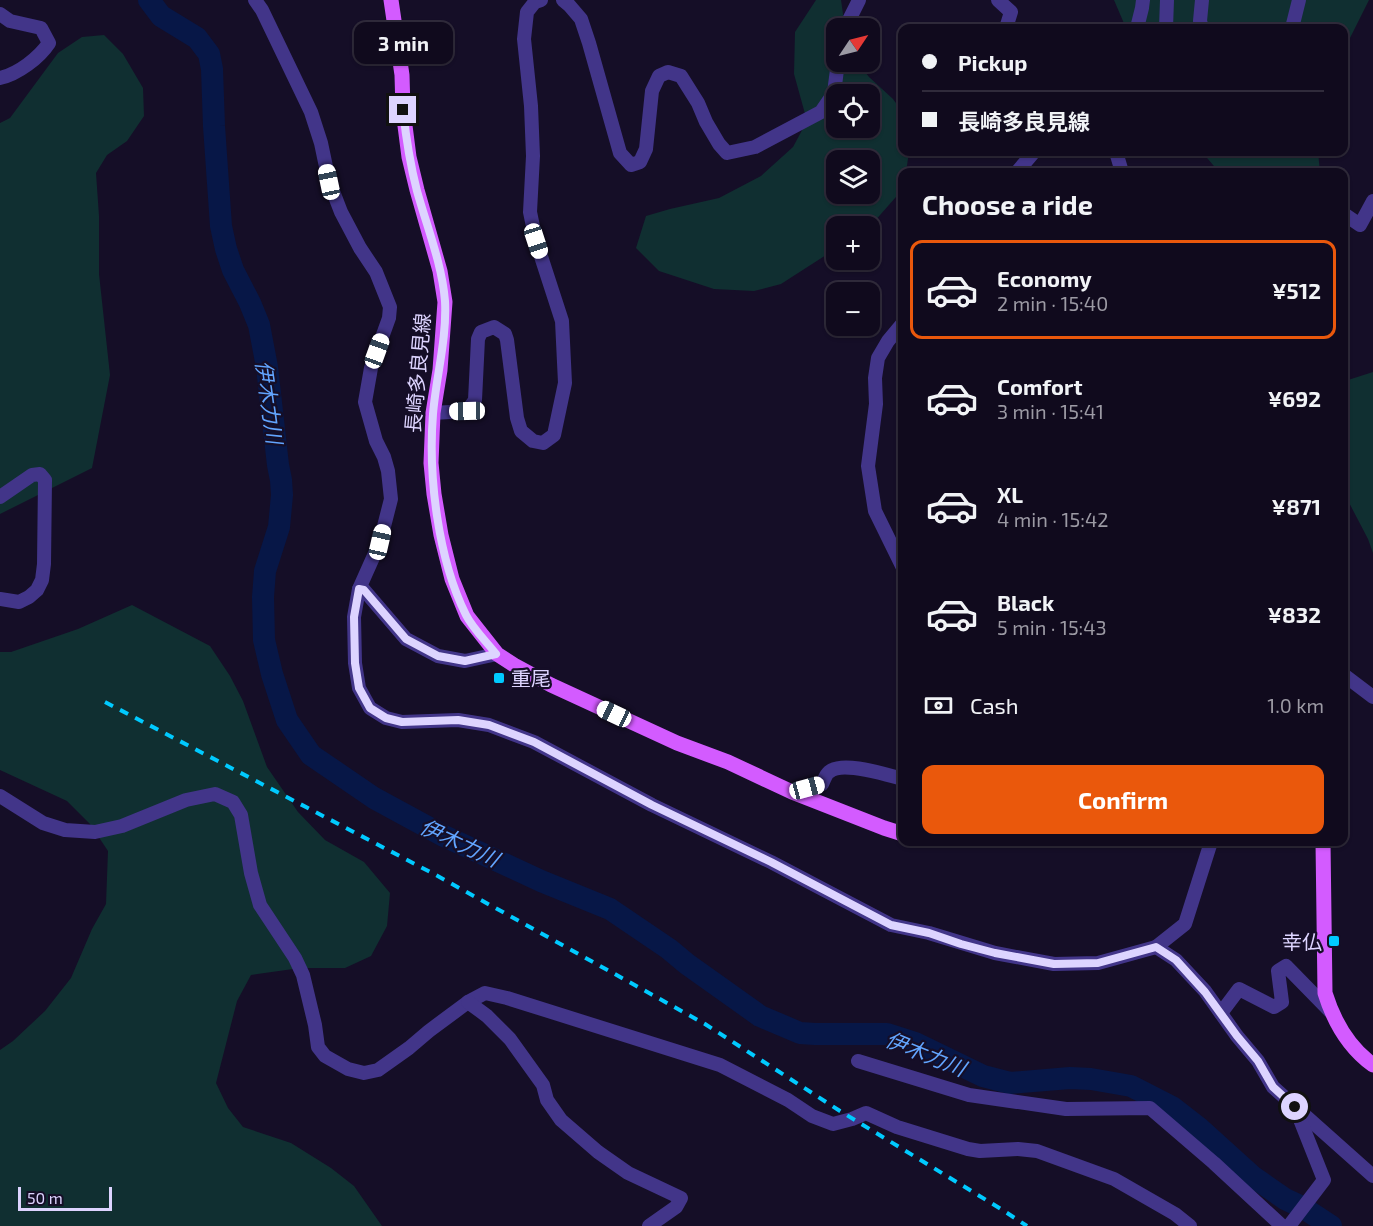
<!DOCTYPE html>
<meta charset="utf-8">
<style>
body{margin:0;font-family:"Exo 2","Noto Sans JP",sans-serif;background:#1e182a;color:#f1f3f6;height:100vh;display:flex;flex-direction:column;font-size:22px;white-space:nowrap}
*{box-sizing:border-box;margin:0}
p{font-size:20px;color:#9c9aa4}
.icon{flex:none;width:33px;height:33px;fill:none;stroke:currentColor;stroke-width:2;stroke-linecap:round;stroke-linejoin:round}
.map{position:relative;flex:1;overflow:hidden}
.panel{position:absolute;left:898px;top:168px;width:450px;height:678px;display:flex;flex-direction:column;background:#100a1d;border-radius:12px;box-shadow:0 2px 4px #0004,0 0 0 2px #302b3b}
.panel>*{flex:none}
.hud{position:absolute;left:898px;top:24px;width:450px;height:132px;border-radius:12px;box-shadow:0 2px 4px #0004,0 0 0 2px #302b3b;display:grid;align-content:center;height:132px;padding:0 24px;background:#100a1d}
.needle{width:39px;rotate:55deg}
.controls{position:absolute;left:826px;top:18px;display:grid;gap:12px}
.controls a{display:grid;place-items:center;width:54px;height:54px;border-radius:12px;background:#100a1d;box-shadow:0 2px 4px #0004,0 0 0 2px #302b3b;font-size:30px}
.scale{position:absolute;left:18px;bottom:15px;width:94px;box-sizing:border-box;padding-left:6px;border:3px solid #ddd4ff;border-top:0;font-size:16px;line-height:21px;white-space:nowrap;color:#ddd4ff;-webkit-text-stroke:4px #150e27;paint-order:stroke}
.end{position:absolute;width:27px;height:27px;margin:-14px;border:8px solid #ddd4ff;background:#111;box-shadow:0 0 0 3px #111}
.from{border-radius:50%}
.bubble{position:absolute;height:42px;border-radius:12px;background:#100a1d;box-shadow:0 2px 4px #0004,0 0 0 2px #302b3b;font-size:20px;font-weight:700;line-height:42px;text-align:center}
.car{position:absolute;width:18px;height:36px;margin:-18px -9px;border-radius:8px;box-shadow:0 0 4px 2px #0007;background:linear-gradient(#fff 24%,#345 0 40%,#fff 0 76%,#345 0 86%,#fff 0)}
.hud b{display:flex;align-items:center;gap:21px;height:57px;font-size:22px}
.hud b+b{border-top:2px solid #302b3b}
.hud i{width:15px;height:15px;background:#f1f3f6}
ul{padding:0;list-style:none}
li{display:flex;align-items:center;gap:18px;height:99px;margin:0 12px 9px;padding:0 12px;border:3px solid transparent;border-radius:12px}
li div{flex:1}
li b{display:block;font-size:22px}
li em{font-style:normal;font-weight:700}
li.current{border-color:#ea580c}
li>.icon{width:54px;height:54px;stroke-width:1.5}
h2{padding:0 24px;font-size:27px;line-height:72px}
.pay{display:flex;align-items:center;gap:15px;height:66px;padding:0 24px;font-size:22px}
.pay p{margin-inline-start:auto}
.cta{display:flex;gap:12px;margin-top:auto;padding:12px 24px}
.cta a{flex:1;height:69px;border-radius:12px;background:#ea580c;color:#fff;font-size:24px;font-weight:700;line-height:69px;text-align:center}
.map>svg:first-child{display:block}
.green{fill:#102f31;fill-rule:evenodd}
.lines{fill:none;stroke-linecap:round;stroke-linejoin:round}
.river{stroke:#071747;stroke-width:22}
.minor{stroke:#423589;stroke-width:14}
.major{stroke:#d35bff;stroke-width:15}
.rail{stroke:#00caff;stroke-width:4;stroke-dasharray:9 8;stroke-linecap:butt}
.route{stroke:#ddd4ff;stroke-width:8}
.poi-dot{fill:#00caff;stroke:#150e27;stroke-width:2}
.labels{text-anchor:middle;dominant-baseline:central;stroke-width:4.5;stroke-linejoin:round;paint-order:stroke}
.street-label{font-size:20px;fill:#ddd4ff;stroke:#150e27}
.poi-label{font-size:20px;fill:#ddd4ff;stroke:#150e27;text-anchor:start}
.water-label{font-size:21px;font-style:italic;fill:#62a5ff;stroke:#150e27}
</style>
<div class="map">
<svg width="1373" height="1226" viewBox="0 0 1373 1226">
<rect width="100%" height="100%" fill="#150e27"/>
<!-- green -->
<g class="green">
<path d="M816 0H841L845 28H837V62H857L869 77 893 99 903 113V152H909L906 172H903V189L873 223 868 226H837V248L781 284 754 291 714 289 659 271 636 248 646 216 670 209 719 198 761 176 793 147 807 121 794 74 795 32ZM837 94H870V128H837ZM837 160H870V194H837Z"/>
<polygon points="1114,0 1369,0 1344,50 1344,28 1126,28"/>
<polygon points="104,35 123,54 143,88 144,116 127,141 107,155 96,173 99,216 99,274 110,375 92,468 0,514 0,123 10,118 58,53 82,37"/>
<polygon points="1202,152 1318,152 1320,172 1219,172"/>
<polygon points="1373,372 1373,553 1368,539 1344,493 1344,383 1348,380"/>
<polygon points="132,605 210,646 230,676 243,701 267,767 298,812 325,840 364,862 390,893 387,926 371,956 345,968 300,968 251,975 237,1001 216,1083 228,1108 243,1127 291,1143 331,1168 354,1186 382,1226 0,1226 0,1050 13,1041 45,1011 71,978 92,929 106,904 108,851 90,824 67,801 0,770 0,652 11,652 78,629"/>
</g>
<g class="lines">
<!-- river -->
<polyline class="river" points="149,0 161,16 197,38 209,54 212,69 214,126 221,226 226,249 233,270 250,303 259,325 267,367 278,465 281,480 282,495 279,527 265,571 263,597 264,640 272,674 287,720 311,755 374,798 444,836 541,881 610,909 669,949 687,964 760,1016 800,1033 815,1034 887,1034 915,1043 983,1076 1010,1083 1070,1078 1091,1079 1131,1086 1172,1107 1199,1128 1252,1176 1285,1199 1302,1207 1331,1226"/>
<!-- minor -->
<g class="minor">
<polyline points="255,0 262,10 311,112 321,143 329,181 341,212 360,248 376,272 390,307 389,318 371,368 365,402 376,441 384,457 388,471 391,499 380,542 359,589 354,617 355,663 359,688 370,708 386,718 402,722 458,720 489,725 534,742 652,805 771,862 891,925 929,933 995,953 1054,964 1098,963 1156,947 1176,960 1205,991 1237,1036 1258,1061 1273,1087 1373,1176"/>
<polyline points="563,0 569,5 581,19 589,43 620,153 631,165 640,162 646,149 652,91 659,76 668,72 681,76 698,103 706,122 719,144 727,153 755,147 821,112 834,93 838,62"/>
<polyline points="998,0 1011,12 1006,28"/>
<polyline points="1202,0 1200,21 1202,28"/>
<path d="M0 14 10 21 41 28 49 43C39 58 18 74 0 78"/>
<polyline points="845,28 859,0"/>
<polyline points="1137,28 1142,8 1143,0"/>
<polyline points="1166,28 1167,0"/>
<polyline points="1292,28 1299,0"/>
<polyline points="1116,152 1122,172"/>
<polyline points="1017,172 1034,152"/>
<polyline points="1344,214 1360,225 1373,201"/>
<polyline points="903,323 888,341 878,358 875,378 876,404 868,466 875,511 903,568"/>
<polyline points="433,413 467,411 475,400 478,339 481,332 494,327 505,334 507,340 517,418 521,431 533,441 543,443 554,435 565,383 562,321 536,241 530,212 533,156 531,106 524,39 527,12 535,2 541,0"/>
<polyline points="0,497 32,475 40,474 45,480 44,564 42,580 37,590 29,597 19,602 0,599"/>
<polyline points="359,589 364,590 406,639 438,656 465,661 497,654"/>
<polyline points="1344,675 1373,697"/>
<path d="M792 792 822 784C824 780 826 774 829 772 842 760 887 775 903 779"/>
<polyline points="0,796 43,823 65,830 95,832 122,826 186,800 215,794 233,802 241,815 251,873 260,905 295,958 303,975 315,1025 318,1047 325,1056 348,1069 364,1073 378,1070 409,1048 429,1031 468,1002 485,993 507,998 720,1065 788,1100 812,1116 833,1124 852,1119 866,1113 897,1127 968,1149 980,1151 1018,1149 1037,1151 1114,1179 1175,1214 1190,1226"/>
<polyline points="1156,947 1185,924 1211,842"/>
<polyline points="468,1002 487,1016 510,1039 543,1085 547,1100 561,1120 598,1152 628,1173 681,1198 676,1207 649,1226"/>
<polyline points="1221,1013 1239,989 1274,1007 1282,1002 1278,971 1286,966 1330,1011"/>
<polyline points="858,1061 969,1095 1066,1109 1150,1108 1214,1163 1282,1226"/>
<polyline points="1289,1226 1324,1180 1297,1112"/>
</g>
<!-- major -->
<g class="major">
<polyline points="391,0 402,75 403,110 409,157 417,190 440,271 445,302 440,370 433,413 431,463 434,494 441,535 452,579 467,616 497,654 514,665 551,685 677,743 728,762 792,792 884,828 903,834"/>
<path d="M1323 842 1325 993C1334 1022 1348 1047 1373 1065"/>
</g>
<!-- rail -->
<polyline class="rail" points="105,702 434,874 705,1024 840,1111 1001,1209 1027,1226"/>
</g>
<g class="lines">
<!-- route -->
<path class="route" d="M403 110C406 138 410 164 417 191 427 227 442 264 445 301 447 339 436 377 433 414 428 476 438 559 466 615 473 629 487 642 496 654L465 661 438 656 406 639 364 590 359 589 354 617 355 663 359 688 370 708 386 718 402 722 458 720 489 725 534 742 652 805 771 862 891 925 929 933 961 944 995 953 1054 964 1098 963 1156 947 1176 960 1205 992 1237 1036 1258 1061 1273 1087 1295 1107"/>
</g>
<!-- markers -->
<g class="poi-dot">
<rect x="493" y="672" width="12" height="12" rx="3"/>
<rect x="1328" y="935" width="12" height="12" rx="3"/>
</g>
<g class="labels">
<!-- street labels -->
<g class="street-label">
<text transform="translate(417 373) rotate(-85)">長崎多良見線</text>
</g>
<!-- poi labels -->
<g class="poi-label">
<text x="511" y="678">重尾</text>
<text x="1322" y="941" text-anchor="end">幸仏</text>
</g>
<!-- water labels -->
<g class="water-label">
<text transform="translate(270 402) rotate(82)">伊木力川</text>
<text transform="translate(460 842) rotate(25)">伊木力川</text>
<text transform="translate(926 1053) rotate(22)">伊木力川</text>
</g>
</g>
</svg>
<div class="controls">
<a><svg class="needle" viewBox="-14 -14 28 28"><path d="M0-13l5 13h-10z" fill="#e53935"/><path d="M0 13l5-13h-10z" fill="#9c9aa4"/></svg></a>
<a><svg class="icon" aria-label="locate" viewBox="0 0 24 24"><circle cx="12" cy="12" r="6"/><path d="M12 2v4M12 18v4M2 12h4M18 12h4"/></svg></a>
<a><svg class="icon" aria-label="layers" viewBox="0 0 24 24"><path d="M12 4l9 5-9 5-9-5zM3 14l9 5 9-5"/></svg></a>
<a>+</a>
<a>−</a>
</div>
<div class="scale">50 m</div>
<i class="end from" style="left:1295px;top:1107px"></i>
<i class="end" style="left:403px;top:110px"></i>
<div class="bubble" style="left:354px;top:22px;width:99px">3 min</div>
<i class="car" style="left:329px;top:182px;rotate:348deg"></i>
<i class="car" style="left:536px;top:241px;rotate:162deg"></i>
<i class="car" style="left:377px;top:351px;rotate:20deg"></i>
<i class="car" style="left:467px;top:411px;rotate:269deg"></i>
<i class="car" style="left:380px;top:542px;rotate:13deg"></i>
<i class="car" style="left:614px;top:714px;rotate:295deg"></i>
<i class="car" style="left:807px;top:788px;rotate:75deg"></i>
<div class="hud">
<b><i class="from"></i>Pickup</b>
<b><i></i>長崎多良見線</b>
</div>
<section class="panel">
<h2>Choose a ride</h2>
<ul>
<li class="current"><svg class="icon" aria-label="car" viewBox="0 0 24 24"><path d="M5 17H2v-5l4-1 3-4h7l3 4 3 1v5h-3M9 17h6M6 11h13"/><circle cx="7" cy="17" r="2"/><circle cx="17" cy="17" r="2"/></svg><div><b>Economy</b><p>2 min · 15:40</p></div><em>¥512</em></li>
<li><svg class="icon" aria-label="car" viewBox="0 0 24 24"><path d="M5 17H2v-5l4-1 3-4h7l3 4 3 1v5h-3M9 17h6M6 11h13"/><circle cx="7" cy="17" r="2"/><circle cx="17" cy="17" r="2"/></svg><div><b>Comfort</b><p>3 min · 15:41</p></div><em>¥692</em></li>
<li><svg class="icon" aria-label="car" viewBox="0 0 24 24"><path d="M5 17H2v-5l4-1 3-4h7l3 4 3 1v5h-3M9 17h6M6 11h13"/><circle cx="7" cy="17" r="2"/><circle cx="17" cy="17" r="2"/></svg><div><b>XL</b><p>4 min · 15:42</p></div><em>¥871</em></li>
<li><svg class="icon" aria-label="car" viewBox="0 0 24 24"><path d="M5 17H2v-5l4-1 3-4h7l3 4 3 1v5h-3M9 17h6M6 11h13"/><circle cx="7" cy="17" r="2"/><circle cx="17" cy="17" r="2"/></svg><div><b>Black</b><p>5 min · 15:43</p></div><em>¥832</em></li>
</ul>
<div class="pay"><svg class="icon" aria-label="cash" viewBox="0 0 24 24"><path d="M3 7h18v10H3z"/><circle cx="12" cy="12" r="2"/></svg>Cash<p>1.0 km</p></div>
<div class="cta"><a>Confirm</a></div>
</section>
</div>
